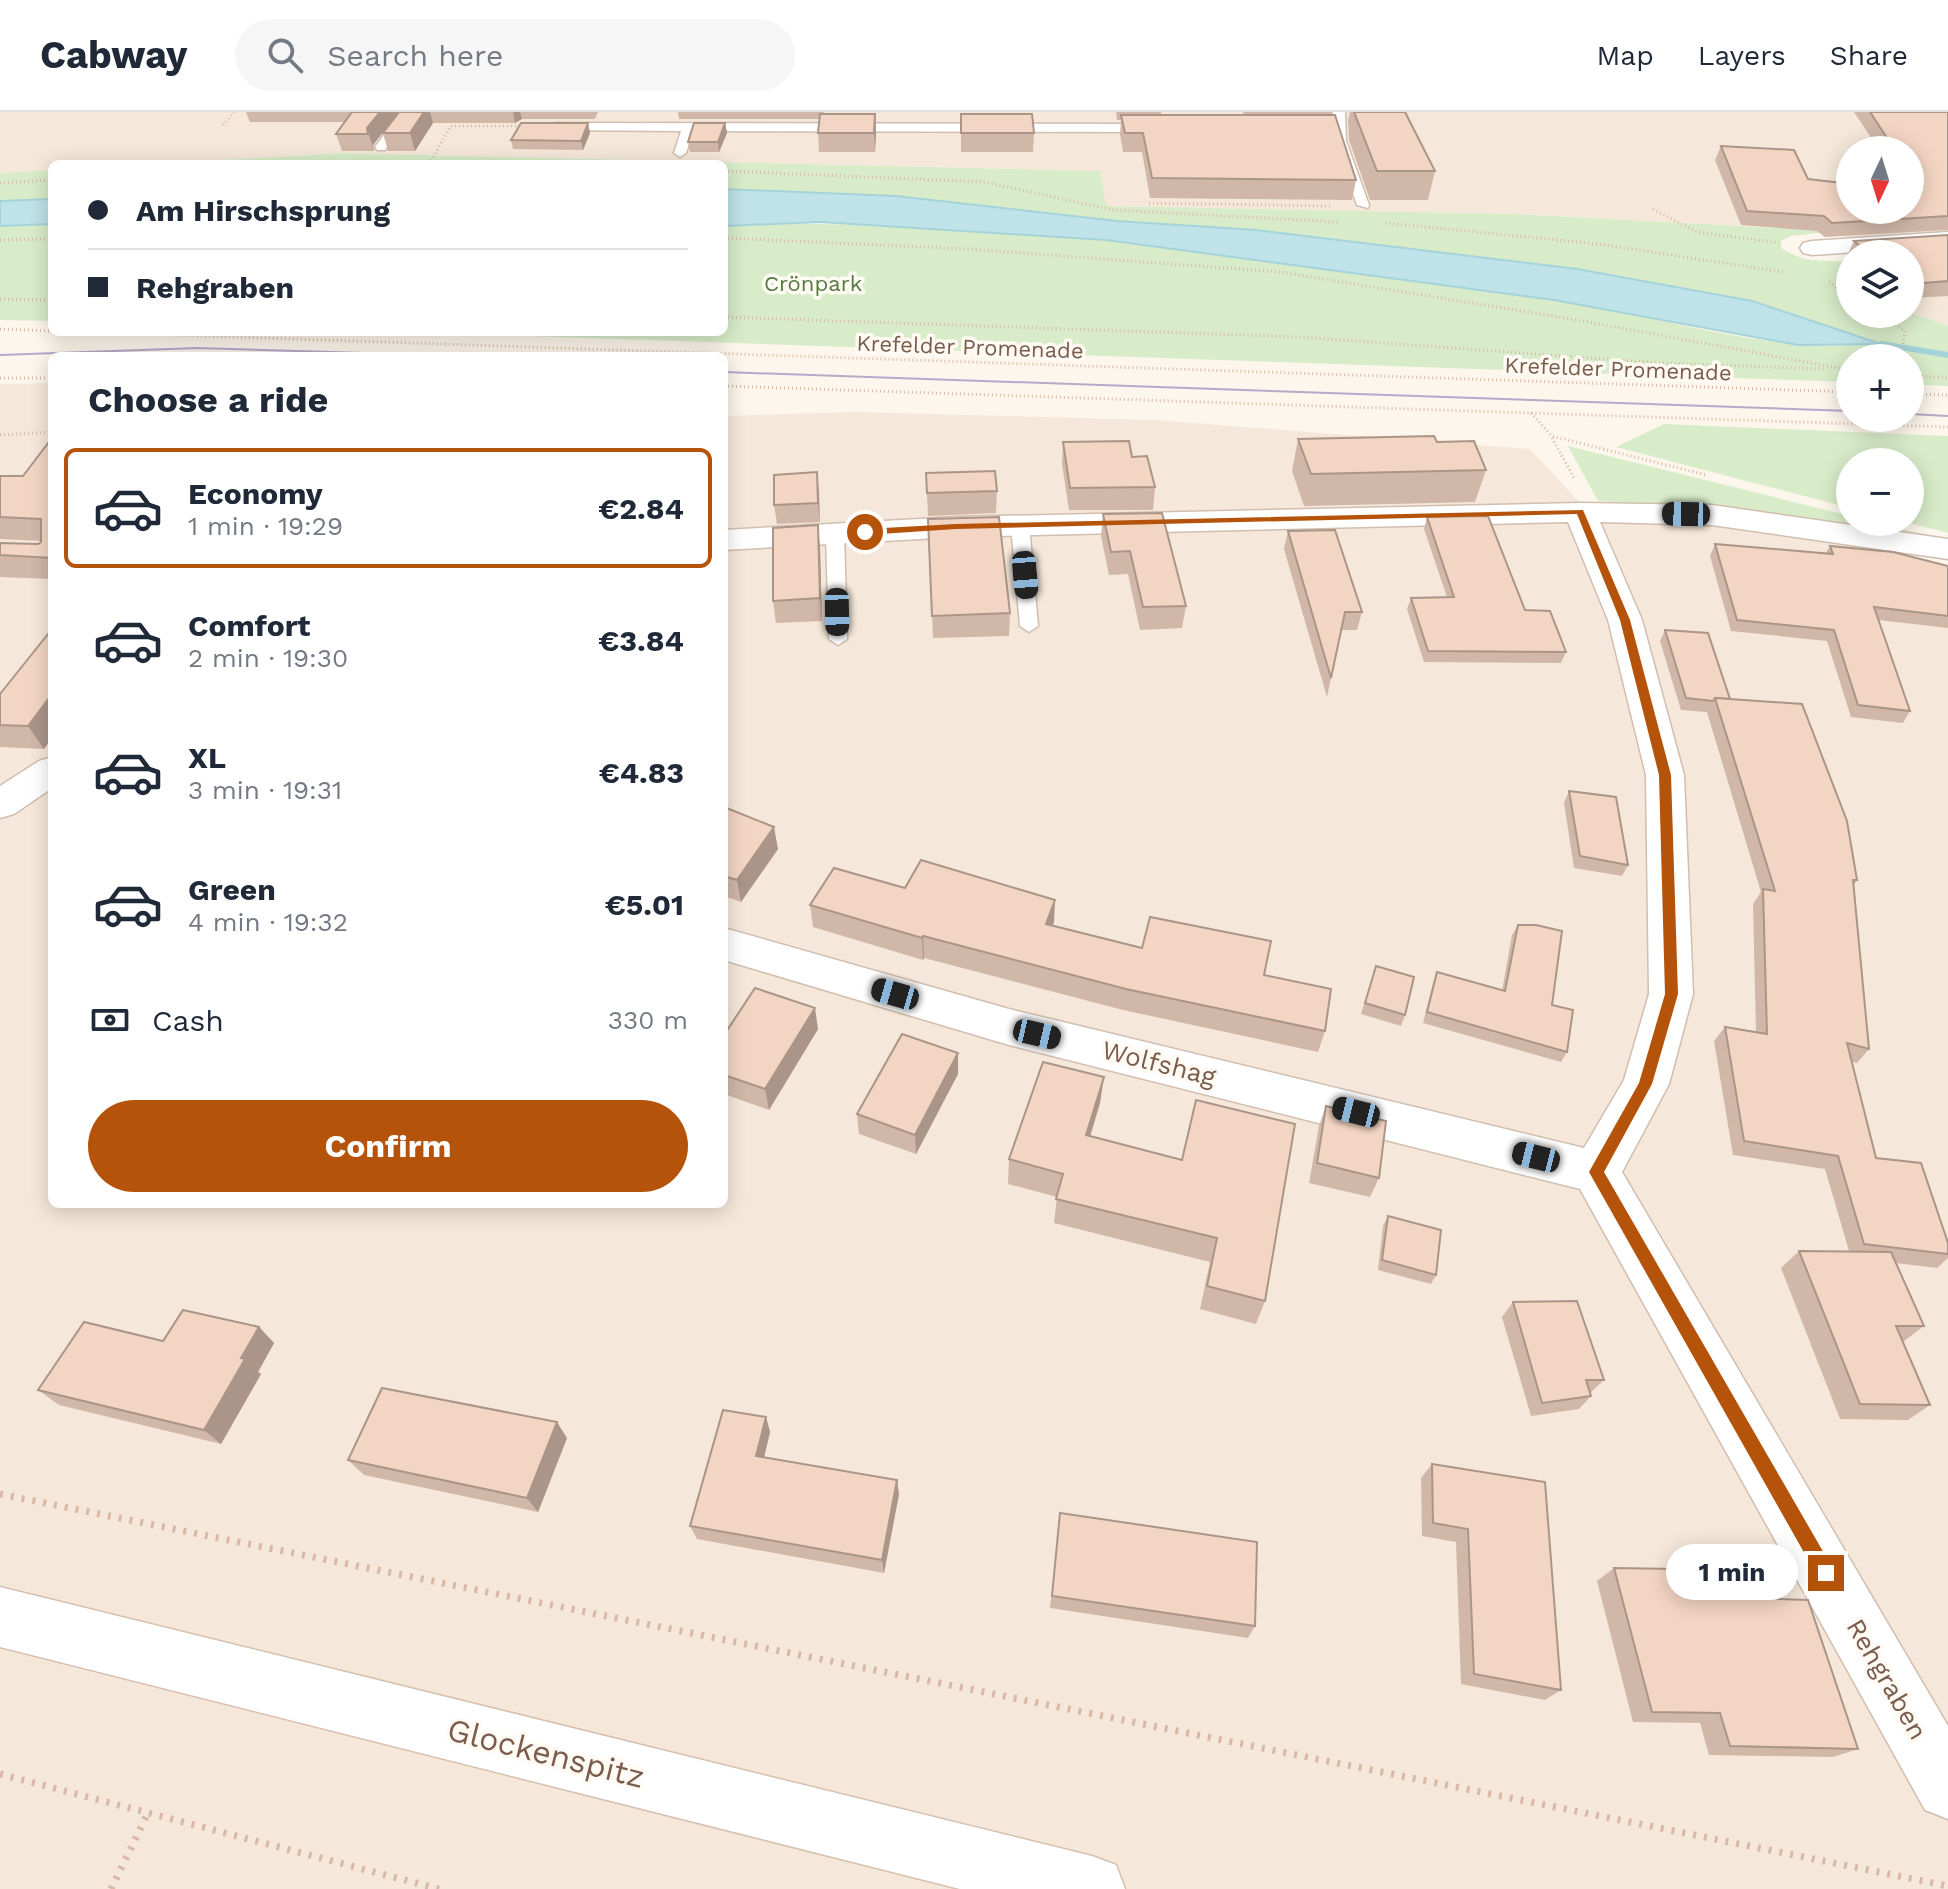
<!DOCTYPE html>
<meta charset="utf-8">
<style>
body{margin:0;font-family:"Work Sans",sans-serif;background:#f6f6f7;color:#1f2937;height:100vh;display:flex;flex-direction:column;font-size:30px;white-space:nowrap}
*{box-sizing:border-box;margin:0}
p{font-size:26px;color:#747a83}
.icon{flex:none;width:44px;height:44px;fill:none;stroke:currentColor;stroke-width:2;stroke-linecap:round;stroke-linejoin:round}
.map{position:relative;flex:1;overflow:hidden}
.side{position:absolute;left:48px;top:240px;width:680px;height:856px;display:flex;flex-direction:column;background:#fff;border-radius:12px;box-shadow:0 4px 20px #0003}
.side>*{flex:none}
.banner{position:absolute;left:48px;top:48px;width:680px;height:176px;border-radius:12px;box-shadow:0 4px 20px #0003;display:grid;align-content:center;height:176px;padding:0 40px;background:#fff}
.needle{width:52px;rotate:184deg}
.controls{position:absolute;left:1836px;top:24px;display:grid;gap:16px}
.controls a{display:grid;place-items:center;width:88px;height:88px;border-radius:50%;background:#fff;box-shadow:0 4px 20px #0003;font-size:40px}
.end{position:absolute;width:36px;height:36px;margin:-18px;border:10px solid #b45309;background:#fff;box-shadow:0 0 0 4px #fff}
.from{border-radius:50%}
.bubble{position:absolute;height:56px;border-radius:28px;background:#fff;box-shadow:0 4px 20px #0003;font-size:26px;font-weight:700;line-height:56px;text-align:center}
.car{position:absolute;width:24px;height:48px;margin:-24px -12px;border-radius:10px;box-shadow:0 0 6px 2px #0007;background:linear-gradient(#222 24%,#8ab4d8 0 40%,#222 0 76%,#8ab4d8 0 86%,#222 0)}
.banner b{display:flex;align-items:center;gap:28px;height:76px;font-size:30px}
.banner b+b{border-top:2px solid #e0e1e3}
.banner i{width:20px;height:20px;background:#1f2937}
ul{padding:0;list-style:none}
li{display:flex;align-items:center;gap:24px;height:120px;margin:0 16px 12px;padding:0 24px;border:4px solid transparent;border-radius:12px}
li div{flex:1}
li b{display:block;font-size:30px}
li em{font-style:normal;font-weight:700}
li.active{border-color:#b45309}
li>.icon{width:72px;height:72px;stroke-width:1.5}
h2{padding:0 40px;font-size:36px;line-height:96px}
.pay{display:flex;align-items:center;gap:20px;height:88px;padding:0 40px;font-size:30px}
.pay p{margin-inline-start:auto}
.button{display:flex;gap:16px;margin-top:auto;padding:16px 40px}
.button a{flex:1;height:92px;border-radius:48px;background:#b45309;color:#fff;font-size:32px;font-weight:700;line-height:92px;text-align:center}
header{display:flex;align-items:center;gap:48px;box-sizing:border-box;height:112px;padding:0 40px;background:#fff;border-bottom:2px solid #e0e1e3}
header strong{font-size:38px}
nav{display:flex;gap:44px;margin-inline-start:auto;font-size:28px}
.search{width:560px;height:72px;background:#f6f6f7;display:flex;align-items:center;gap:20px;box-sizing:border-box;padding:0 28px;border-radius:44px;color:#747a83;font-size:30px}
.map>svg:first-child{display:block}
.residential{fill:#f5e8da;fill-rule:evenodd}
.green{fill:#d8ecc9}
.water{fill:#bfe3e8;stroke:#a5d3da;stroke-width:2}
.lines{fill:none;stroke-linecap:round;stroke-linejoin:round}
.stream{fill:#a5d3da;fill-rule:evenodd}
.service-casing{stroke:#d1beb0;stroke-width:3}
.minor-casing{stroke:#d1beb0;stroke-width:3}
.secondary-casing{stroke:#d6c0b0;stroke-width:3}
.path-far1{stroke:#d9b8a5;stroke-width:3;stroke-dasharray:1 3;stroke-linecap:butt}
.path{stroke:#d9b8a5;stroke-width:7;stroke-dasharray:3 8;stroke-linecap:butt}
.service{fill:#fff;fill-rule:evenodd}
.minor{fill:#fff;fill-rule:evenodd}
.secondary{fill:#fff;fill-rule:evenodd}
.tram{stroke:#b9a8c9;stroke-width:2}
.wall{fill:#d1b7a8}
.shaded-wall{fill:#aa9588}
.building{fill:#f3d5c3;stroke:#aa9588;stroke-width:2}
.route{fill:#b45309}
.labels{text-anchor:middle;dominant-baseline:central;stroke-width:7;stroke-linejoin:round;paint-order:stroke}
.far-park-label{font-size:22px;fill:#537a41;stroke:#fffaf3}
.far-street-label{font-size:22px;fill:#7a5c4d;stroke:#fffaf3}
.street-label{font-size:26px;fill:#7a5c4d;stroke:#fffaf3}
.near-street-label{font-size:32px;fill:#7a5c4d;stroke:#fffaf3}
</style>
<header>
<strong>Cabway</strong>
<div class="search"><svg class="icon" aria-label="search" viewBox="0 0 24 24"><circle cx="10" cy="10" r="6"/><path d="M15 15l6 6"/></svg>Search here</div>
<nav><a>Map</a><a>Layers</a><a>Share</a></nav>
</header>
<div class="map">
<svg width="1948" height="1777" viewBox="0 0 1948 1777">
<rect width="100%" height="100%" fill="#fdf6ec"/>
<!-- residential -->
<g class="residential">
<path d="M0 0H1948V214L1910 200V142L1850 144 1842 119 1515 102 1106 94 1099 59 342 41 155 52H52V58L0 61ZM1850 38H1910V98H1850Z"/>
<polygon points="52,271 52,1092 724,1092 724,304 856,300 1154,308 1530,337 1601,413 1625,409 1749,415 1948,454 1948,1777 0,1777 0,272"/>
</g>
<!-- green -->
<g class="green">
<path d="M342 41 1100 59 1106 94 1515 102 1836 119 1791 124 1781 129V136C1803 151 1824 149 1850 149V202L1910 200 1948 214V274L1910 272V246H1850V270L417 220H724V114C1000 102 1277 150 1549 187 1658 202 1768 244 1878 231L1752 189 1577 157 1256 118 1117 109 896 84 724 77V52H155Z"/>
<polygon points="52,58 52,87 0,89 0,61"/>
<polygon points="52,112 52,209 0,208 0,114"/>
<polygon points="1664,312 1948,324 1948,421 1905,410 1910,410 1910,350 1850,350 1850,396 1616,335"/>
<path d="M1568 334 1850 404V410H1872L1926 423C1817 406 1708 394 1598 389Z"/>
</g>
<!-- water -->
<g class="water">
<polygon points="724,77 896,84 1117,109 1256,118 1577,157 1752,189 1881,232 1798,233 1554,188 1106,128 821,110 724,114"/>
<polygon points="52,87 52,112 0,114 0,89"/>
</g>
<g class="lines">
<!-- stream -->
<polygon class="stream" points="1881,229 1948,240 1948,246 1877,234 1876,232"/>
<defs>
<g id="service">
<polygon points="401,0 413,0 385,38 377,38 375,35"/>
<polygon points="1333,0 1345,0 1346,29 1369,93 1368,96 1357,93 1334,29"/>
<polygon points="555,11 1150,12 1156,16 1150,20 693,19 686,41 680,45 674,41 681,19 551,18 549,15"/>
<polygon points="1020,408 1029,413 1038,514 1029,520 1020,514 1011,413"/>
<polygon points="835,417 844,422 847,527 838,533 829,527 826,422"/>
</g>
<g id="minor">
<polygon points="1948,120 1948,134 1812,143 1803,141 1800,136 1803,131 1812,129"/>
<polygon points="1580,391 1712,393 1948,427 1948,447 1712,413 1600,410 1642,508 1684,663 1693,882 1669,972 1622,1060 1948,1614 1948,1707 1925,1698 1580,1077 1009,933 724,848 724,816 1009,897 1584,1036 1624,968 1649,882 1646,663 1608,508 1568,410 956,425 724,438 724,418 956,405"/>
<polygon points="52,645 52,676 14,702 0,706 0,674 39,649"/>
</g>
<polygon id="secondary" points="0,1475 1092,1744 1116,1753 1125,1777 960,1777 0,1535"/>
</defs>
<!-- service casing -->
<use href="#service" class="service-casing"/>
<!-- minor casing -->
<use href="#minor" class="minor-casing"/>
<!-- secondary casing -->
<use href="#secondary" class="secondary-casing"/>
<!-- path-far1 -->
<g class="path-far1">
<polyline points="223,13 234,0"/>
<polyline points="429,52 451,14 522,14"/>
<polyline points="724,59 984,70 1114,98 1339,110"/>
<polyline points="0,71 52,68"/>
<polyline points="1149,91 1331,94"/>
<polyline points="1653,97 1697,120 1779,131"/>
<polyline points="1385,111 1598,132 1784,160"/>
<polyline points="724,126 968,137 1280,160 1577,208 1844,257"/>
<polyline points="0,128 52,127"/>
<polyline points="1829,170 1850,184"/>
<polyline points="0,187 52,188"/>
<polyline points="1878,202 1905,219 1901,246"/>
<polyline points="724,205 1299,225 1662,251 1825,257"/>
<polyline points="0,217 52,219"/>
<polyline points="89,220 1850,280"/>
<polyline points="1910,263 1948,266"/>
<polyline points="0,266 52,266"/>
<polyline points="724,274 1948,315"/>
<polyline points="1910,282 1948,283"/>
<polyline points="1531,301 1552,324 1706,363"/>
<polyline points="0,323 52,320"/>
<polyline points="1552,326 1574,366"/>
</g>
<!-- path -->
<g class="path">
<polyline points="0,1382 1948,1774"/>
<polyline points="0,1662 439,1777"/>
<polyline points="111,1777 148,1701"/>
</g>
<!-- service -->
<use href="#service" class="service"/>
<!-- minor -->
<use href="#minor" class="minor"/>
<!-- secondary -->
<use href="#secondary" class="secondary"/>
<!-- tram -->
<g class="tram">
<polyline points="0,243 198,236 465,244"/>
<polyline points="724,260 1850,299"/>
<polyline points="1910,302 1948,304"/>
</g>
</g>
<!-- wall -->
<g class="wall">
<polygon points="246,0 399,0 373,33 374,39 342,39 336,22 345,10 250,10"/>
<polygon points="399,0 598,0 595,7 522,7 515,11 433,11 415,39 388,39 383,21"/>
<polygon points="678,0 824,0 824,2 875,2 876,21 875,40 819,40 818,21 820,7 679,7"/>
<polygon points="1116,0 1161,0 1161,3 1244,3 1243,0 1332,0 1331,3 1356,68 1352,88 1150,86 1142,40 1123,40 1120,22 1121,8 1117,8"/>
<polygon points="1350,0 1405,0 1435,59 1428,88 1370,88 1349,28 1348,8"/>
<polygon points="1854,0 1948,0 1948,118 1825,125 1817,119 1741,113 1715,48 1721,34 1808,67 1910,98 1910,38 1879,38"/>
<polygon points="961,2 1034,21 1033,40 961,40"/>
<polygon points="725,11 727,21 719,40 690,40 688,30"/>
<polygon points="590,21 583,38 513,37 511,28"/>
<polygon points="1948,123 1948,184 1910,186 1910,142 1850,142 1850,146 1847,144 1854,129"/>
<polygon points="52,326 52,467 0,465 0,431 38,432 41,429 0,427 0,364 23,364"/>
<polygon points="1298,327 1437,330 1486,358 1475,390 1304,394 1292,359"/>
<polygon points="1063,330 1132,345 1155,375 1153,398 1069,398 1062,352"/>
<polygon points="817,360 820,410 777,412 774,393"/>
<polygon points="926,361 997,379 996,401 928,404"/>
<polygon points="1103,402 1186,494 1182,516 1140,518 1128,462 1109,463 1101,424"/>
<polygon points="1427,405 1525,498 1566,540 1561,551 1424,550 1407,497 1411,486 1447,485 1424,417"/>
<polygon points="928,407 1010,501 1009,524 933,526"/>
<polygon points="1288,419 1362,500 1357,518 1341,518 1327,585 1284,437"/>
<polygon points="1715,432 1825,442 1830,434 1948,454 1948,516 1878,508 1910,599 1903,611 1851,605 1827,529 1731,519 1710,444"/>
<polygon points="820,436 822,509 776,511 773,489"/>
<polygon points="52,517 44,637 0,635 0,582"/>
<polygon points="1665,518 1730,587 1857,768 1854,773 1869,937 1857,951 1851,950 1876,1046 1948,1142 1948,1146 1937,1156 1896,1151 1924,1214 1903,1230 1930,1293 1908,1308 1840,1307 1781,1156 1799,1139 1849,1139 1825,1057 1733,1043 1714,929 1725,915 1756,920 1753,792 1761,780 1707,600 1681,598 1660,529"/>
<polygon points="1569,679 1628,753 1622,764 1574,756 1564,691"/>
<polygon points="724,695 778,737 741,790 724,784"/>
<polygon points="905,776 1055,788 1052,813 1142,836 1264,863 1325,919 1318,940 1123,898 924,846 923,848 813,815 810,793"/>
<polygon points="1518,813 1567,940 1561,950 1423,911 1433,871 1437,860 1502,879 1512,823"/>
<polygon points="1376,854 1405,903 1401,914 1361,902"/>
<polygon points="818,917 769,998 724,982 724,923"/>
<polygon points="958,941 958,962 916,1042 859,1022 857,1002"/>
<polygon points="1100,991 1090,1024 1182,1048 1265,1189 1256,1212 1200,1197 1210,1150 1054,1111 1057,1085 1008,1072 1009,1047"/>
<polygon points="1326,994 1379,1066 1370,1085 1309,1071 1319,1014"/>
<polygon points="1388,1104 1436,1163 1431,1172 1378,1158 1383,1114"/>
<polygon points="1513,1190 1604,1268 1590,1281 1591,1284 1579,1297 1531,1304 1502,1205"/>
<polygon points="259,1215 274,1231 258,1260 261,1262 221,1332 59,1293 38,1278 163,1229"/>
<polygon points="766,1305 770,1320 764,1345 899,1382 884,1461 697,1427 690,1414"/>
<polygon points="567,1326 538,1400 364,1363 348,1348"/>
<polygon points="1432,1352 1561,1578 1545,1588 1461,1572 1456,1430 1422,1424 1421,1366"/>
<polygon points="1060,1401 1255,1514 1248,1526 1050,1496"/>
<polygon points="1614,1456 1684,1484 1858,1637 1833,1645 1709,1643 1700,1611 1633,1610 1597,1469"/>
</g>
<!-- shaded-wall -->
<g class="shaded-wall">
<polygon points="380,0 399,0 373,33 374,39 367,16"/>
<polygon points="424,0 430,0 433,11 415,39 410,21"/>
<polygon points="513,0 520,0 522,7 515,11"/>
<polygon points="875,2 876,21 875,40 874,21"/>
<polygon points="588,11 590,21 583,38 581,29"/>
<polygon points="725,11 727,21 719,40 718,30"/>
<polygon points="817,360 819,379 820,410 818,391"/>
<polygon points="818,413 820,436 822,509 820,486"/>
<polygon points="52,582 52,626 44,637 28,614"/>
<polygon points="774,715 778,737 741,790 737,768"/>
<polygon points="1055,788 1054,810 1044,833 1046,812"/>
<polygon points="923,824 924,846 923,848 922,826"/>
<polygon points="815,896 818,917 769,998 765,977"/>
<polygon points="958,941 958,962 916,1042 915,1023"/>
<polygon points="1104,965 1100,991 1083,1048 1086,1023"/>
<polygon points="259,1215 274,1231 258,1260 261,1262 221,1332 204,1318"/>
<polygon points="766,1305 770,1320 761,1358 756,1344"/>
<polygon points="557,1310 567,1326 538,1400 527,1386"/>
<polygon points="897,1368 899,1382 884,1461 882,1448"/>
</g>
<!-- building -->
<g class="building">
<polygon points="352,0 380,0 367,16 368,22 336,22"/>
<polygon points="399,0 424,0 410,21 383,21"/>
<polygon points="1354,0 1405,0 1435,59 1377,59"/>
<polygon points="1870,0 1948,0 1948,104 1832,111 1824,104 1747,99 1721,34 1794,38 1808,67 1850,72 1850,98 1910,98 1910,38 1895,38"/>
<polygon points="820,2 875,2 874,21 818,21"/>
<polygon points="961,2 1032,2 1034,21 961,21"/>
<polygon points="1121,3 1335,3 1356,68 1152,66 1143,21 1125,21"/>
<polygon points="521,11 588,11 581,29 511,28"/>
<polygon points="694,11 725,11 718,30 688,30"/>
<polygon points="1948,123 1948,169 1910,172 1910,142 1870,142 1854,129"/>
<polygon points="1434,324 1437,330 1474,329 1486,358 1311,362 1298,327"/>
<polygon points="52,326 52,446 0,443 0,431 38,432 41,430 41,407 0,405 0,364 23,364"/>
<polygon points="1129,329 1132,345 1147,344 1155,375 1070,376 1063,330"/>
<polygon points="995,359 997,379 927,381 926,361"/>
<polygon points="817,360 818,391 774,393 774,363"/>
<polygon points="1162,401 1186,494 1143,495 1130,439 1111,440 1103,402"/>
<polygon points="1488,404 1525,498 1550,499 1566,540 1428,539 1411,486 1454,485 1427,405"/>
<polygon points="999,405 1010,501 932,504 928,407"/>
<polygon points="818,413 820,486 773,489 773,416"/>
<polygon points="1335,418 1362,500 1345,500 1331,566 1288,419"/>
<polygon points="1715,432 1833,442 1830,434 1893,440 1948,454 1948,504 1874,495 1910,599 1858,593 1834,518 1737,508"/>
<polygon points="52,517 52,582 28,614 0,613 0,582"/>
<polygon points="1665,518 1708,521 1730,587 1715,586 1713,589 1686,586"/>
<polygon points="1715,586 1802,592 1847,709 1857,768 1853,768 1869,937 1847,931 1876,1046 1921,1051 1948,1131 1948,1142 1864,1132 1838,1044 1744,1029 1725,915 1767,922 1763,777 1775,779"/>
<polygon points="1569,679 1616,685 1628,753 1580,744"/>
<polygon points="724,695 774,715 737,768 724,764"/>
<polygon points="921,748 1055,788 1046,812 1142,836 1150,805 1271,829 1264,863 1331,877 1325,919 1126,877 923,824 922,826 810,793 834,756 905,776"/>
<polygon points="1518,813 1536,813 1562,819 1552,893 1573,898 1567,940 1427,900 1437,860 1505,879"/>
<polygon points="1376,854 1414,865 1405,903 1365,891"/>
<polygon points="755,876 815,896 765,977 724,963 724,923"/>
<polygon points="902,922 958,941 915,1023 857,1002"/>
<polygon points="1043,950 1104,965 1086,1023 1182,1048 1196,988 1295,1012 1265,1189 1207,1174 1217,1126 1056,1087 1063,1062 1009,1047"/>
<polygon points="1326,994 1386,1009 1379,1066 1317,1051"/>
<polygon points="1388,1104 1441,1118 1436,1163 1382,1148"/>
<polygon points="1799,1139 1891,1140 1924,1214 1896,1214 1930,1293 1860,1292"/>
<polygon points="1577,1189 1604,1268 1586,1268 1591,1284 1542,1291 1513,1190"/>
<polygon points="183,1198 259,1215 241,1246 245,1247 204,1318 38,1278 84,1210 163,1229"/>
<polygon points="382,1276 557,1310 527,1386 348,1348"/>
<polygon points="723,1298 766,1305 756,1344 897,1368 882,1448 690,1414"/>
<polygon points="1432,1352 1545,1370 1561,1578 1474,1562 1468,1417 1433,1411"/>
<polygon points="1060,1401 1257,1430 1255,1514 1052,1484"/>
<polygon points="1614,1456 1677,1457 1684,1484 1808,1488 1858,1637 1730,1634 1720,1601 1652,1600"/>
</g>
<!-- route -->
<polygon class="route" points="1583,398 1630,508 1671,663 1678,882 1652,972 1604,1060 1832,1455 1834,1461 1832,1467 1826,1469 1819,1467 1589,1060 1639,971 1665,882 1659,663 1620,508 1577,402 956,417 865,423 860,420 865,417 956,412"/>
<g class="labels">
<!-- far-park labels -->
<g class="far-park-label">
<text x="813" y="171">Crönpark</text>
</g>
<!-- far-street labels -->
<g class="far-street-label">
<text transform="translate(970 235) rotate(2)">Krefelder Promenade</text>
<text transform="translate(1618 257) rotate(2)">Krefelder Promenade</text>
</g>
<!-- street labels -->
<g class="street-label">
<text transform="translate(1159 951) rotate(14)">Wolfshag</text>
<text transform="translate(1887 1567) rotate(60)">Rehgraben</text>
</g>
<!-- near-street labels -->
<g class="near-street-label">
<text transform="translate(546 1641) rotate(14)">Glockenspitz</text>
</g>
</g>
</svg>
<div class="controls">
<a><svg class="needle" viewBox="-14 -14 28 28"><path d="M0-13l5 13h-10z" fill="#e53935"/><path d="M0 13l5-13h-10z" fill="#747a83"/></svg></a>
<a><svg class="icon" aria-label="layers" viewBox="0 0 24 24"><path d="M12 4l9 5-9 5-9-5zM3 14l9 5 9-5"/></svg></a>
<a>+</a>
<a>−</a>
</div>
<i class="end from" style="left:865px;top:420px"></i>
<i class="end" style="left:1826px;top:1461px"></i>
<div class="bubble" style="left:1666px;top:1432px;width:132px">1 min</div>
<i class="car" style="left:1686px;top:402px;rotate:271deg"></i>
<i class="car" style="left:1025px;top:463px;rotate:175deg"></i>
<i class="car" style="left:837px;top:500px;rotate:179deg"></i>
<i class="car" style="left:895px;top:882px;rotate:286deg"></i>
<i class="car" style="left:1037px;top:922px;rotate:103deg"></i>
<i class="car" style="left:1356px;top:1000px;rotate:284deg"></i>
<i class="car" style="left:1536px;top:1045px;rotate:284deg"></i>
<div class="banner">
<b><i class="from"></i>Am Hirschsprung</b>
<b><i></i>Rehgraben</b>
</div>
<section class="side">
<h2>Choose a ride</h2>
<ul>
<li class="active"><svg class="icon" aria-label="car" viewBox="0 0 24 24"><path d="M5 17H2v-5l4-1 3-4h7l3 4 3 1v5h-3M9 17h6M6 11h13"/><circle cx="7" cy="17" r="2"/><circle cx="17" cy="17" r="2"/></svg><div><b>Economy</b><p>1 min · 19:29</p></div><em>€2.84</em></li>
<li><svg class="icon" aria-label="car" viewBox="0 0 24 24"><path d="M5 17H2v-5l4-1 3-4h7l3 4 3 1v5h-3M9 17h6M6 11h13"/><circle cx="7" cy="17" r="2"/><circle cx="17" cy="17" r="2"/></svg><div><b>Comfort</b><p>2 min · 19:30</p></div><em>€3.84</em></li>
<li><svg class="icon" aria-label="car" viewBox="0 0 24 24"><path d="M5 17H2v-5l4-1 3-4h7l3 4 3 1v5h-3M9 17h6M6 11h13"/><circle cx="7" cy="17" r="2"/><circle cx="17" cy="17" r="2"/></svg><div><b>XL</b><p>3 min · 19:31</p></div><em>€4.83</em></li>
<li><svg class="icon" aria-label="car" viewBox="0 0 24 24"><path d="M5 17H2v-5l4-1 3-4h7l3 4 3 1v5h-3M9 17h6M6 11h13"/><circle cx="7" cy="17" r="2"/><circle cx="17" cy="17" r="2"/></svg><div><b>Green</b><p>4 min · 19:32</p></div><em>€5.01</em></li>
</ul>
<div class="pay"><svg class="icon" aria-label="cash" viewBox="0 0 24 24"><path d="M3 7h18v10H3z"/><circle cx="12" cy="12" r="2"/></svg>Cash<p>330 m</p></div>
<div class="button"><a>Confirm</a></div>
</section>
</div>
